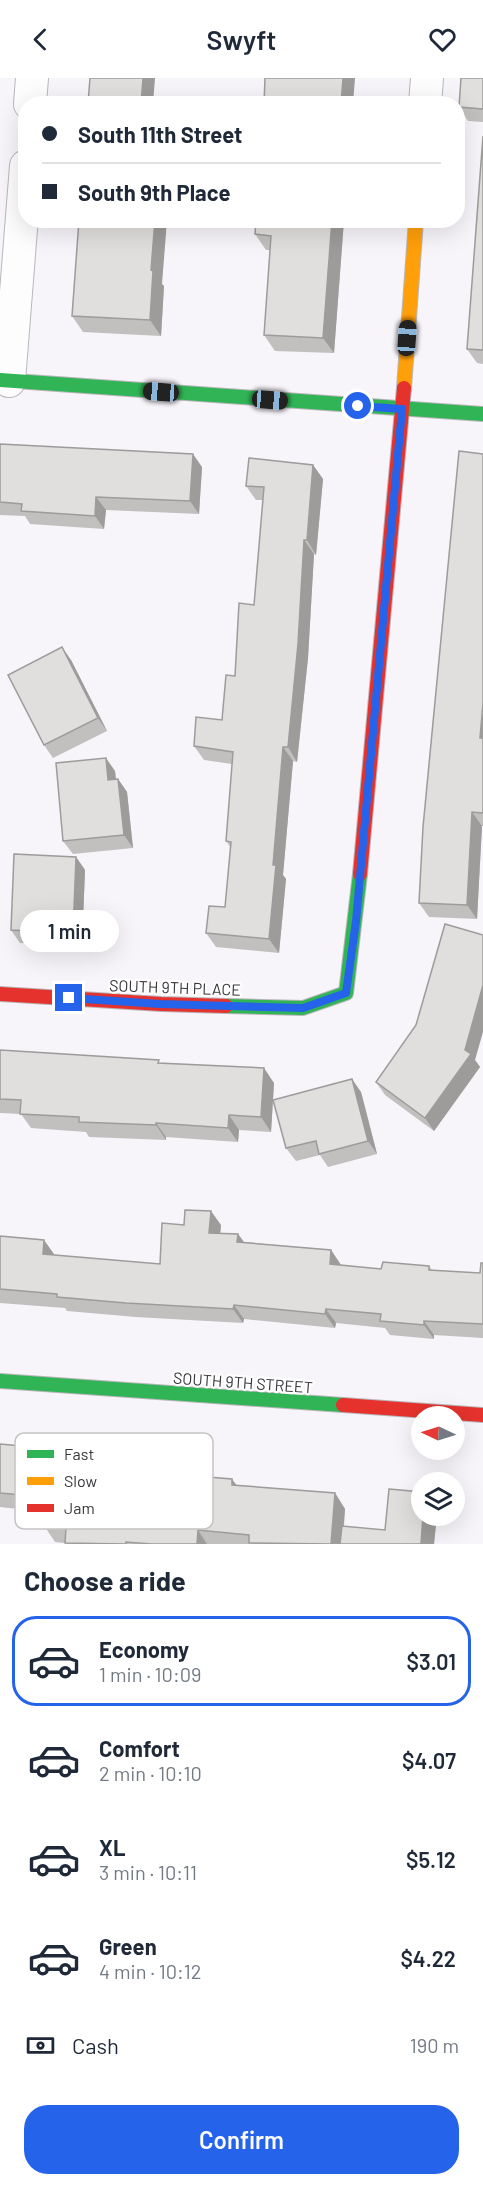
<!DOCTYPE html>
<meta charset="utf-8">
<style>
body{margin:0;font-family:Barlow,sans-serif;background:#f6f6f7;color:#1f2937;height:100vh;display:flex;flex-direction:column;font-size:22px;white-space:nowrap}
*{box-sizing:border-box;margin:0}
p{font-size:20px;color:#747a83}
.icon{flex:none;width:33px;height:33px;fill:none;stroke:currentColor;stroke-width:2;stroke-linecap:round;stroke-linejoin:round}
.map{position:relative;height:1466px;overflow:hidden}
.details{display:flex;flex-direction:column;background:#fff;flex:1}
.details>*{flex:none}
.guide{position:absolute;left:18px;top:18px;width:447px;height:132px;border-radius:24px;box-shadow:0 6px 24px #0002;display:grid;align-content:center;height:132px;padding:0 24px;background:#fff}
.needle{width:39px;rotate:274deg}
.controls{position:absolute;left:411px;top:1328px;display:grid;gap:12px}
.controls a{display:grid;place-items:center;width:54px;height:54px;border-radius:50%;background:#fff;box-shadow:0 6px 24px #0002;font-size:30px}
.end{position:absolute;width:27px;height:27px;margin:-14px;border:8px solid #2563eb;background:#fff;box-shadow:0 0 0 3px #fff}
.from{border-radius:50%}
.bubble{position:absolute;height:42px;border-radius:21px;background:#fff;box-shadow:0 6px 24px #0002;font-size:20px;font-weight:600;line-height:42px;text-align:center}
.car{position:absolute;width:18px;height:36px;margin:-18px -9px;border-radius:8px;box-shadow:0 0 4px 2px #0007;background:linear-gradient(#222 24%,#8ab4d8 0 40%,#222 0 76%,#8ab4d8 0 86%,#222 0)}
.guide b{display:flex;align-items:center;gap:21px;height:57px;font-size:22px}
.guide b+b{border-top:2px solid #e0e1e3}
.guide i{width:15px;height:15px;background:#1f2937}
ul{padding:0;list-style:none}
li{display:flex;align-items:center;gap:18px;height:90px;margin:0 12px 9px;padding:0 12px;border:3px solid transparent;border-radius:24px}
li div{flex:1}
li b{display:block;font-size:22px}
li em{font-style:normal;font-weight:600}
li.current{border-color:#2563eb}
li>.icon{width:54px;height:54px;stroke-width:1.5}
h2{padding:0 24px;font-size:27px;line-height:72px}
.pay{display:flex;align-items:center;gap:15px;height:66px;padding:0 24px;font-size:22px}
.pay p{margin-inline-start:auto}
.button{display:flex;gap:12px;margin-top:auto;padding:12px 24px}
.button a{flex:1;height:69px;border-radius:24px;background:#2563eb;color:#fff;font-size:24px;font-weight:600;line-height:69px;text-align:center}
header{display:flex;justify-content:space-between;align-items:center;height:78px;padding:0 24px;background:#fff;font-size:27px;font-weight:600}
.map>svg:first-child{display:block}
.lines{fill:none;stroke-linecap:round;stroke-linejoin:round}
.street-casing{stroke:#b9b6bb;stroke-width:34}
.fast-casing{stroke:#b9b6bb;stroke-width:16}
.slow-casing{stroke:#b9b6bb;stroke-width:16}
.jam-casing{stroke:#b9b6bb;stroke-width:16}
.street{stroke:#fefdfe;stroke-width:32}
.fast{stroke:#30b455;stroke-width:14}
.slow{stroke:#ff9f0a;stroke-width:14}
.jam{stroke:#e5322d;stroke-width:14}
.wall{fill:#c1c0bf}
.shaded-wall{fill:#9d9c9b}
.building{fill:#e0dfde;stroke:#9d9c9b;stroke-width:1.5}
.route{stroke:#2563eb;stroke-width:8}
.labels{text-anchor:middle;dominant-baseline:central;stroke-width:4.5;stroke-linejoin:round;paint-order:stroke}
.street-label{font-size:16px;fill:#39363b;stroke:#fff}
.key{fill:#fff;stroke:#c4c3c4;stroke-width:1.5}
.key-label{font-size:16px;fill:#39363b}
</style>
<header><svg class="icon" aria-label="back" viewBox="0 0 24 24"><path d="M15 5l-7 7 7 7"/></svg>Swyft<svg class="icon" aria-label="heart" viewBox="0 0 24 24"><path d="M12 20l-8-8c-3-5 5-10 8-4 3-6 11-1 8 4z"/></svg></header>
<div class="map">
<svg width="483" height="1466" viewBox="0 0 483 1466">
<rect width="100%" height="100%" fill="#f7f4fa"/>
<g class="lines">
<defs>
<g id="street">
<polyline points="30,26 32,0"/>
<polyline points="425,26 427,0"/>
<polyline points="9,303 26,88"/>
</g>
<g id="fast">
<polyline points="0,302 483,336"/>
<polyline points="226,928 303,930 346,915 360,796"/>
<polyline points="0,1303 343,1327"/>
</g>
<polyline id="slow" points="404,310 416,142"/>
<g id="jam">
<polyline points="360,796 404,310"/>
<polyline points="0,916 161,926 226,928"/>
<polyline points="343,1327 483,1337"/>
</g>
</defs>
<!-- street casing -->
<use href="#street" class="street-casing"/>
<!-- fast casing -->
<use href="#fast" class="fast-casing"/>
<!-- slow casing -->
<use href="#slow" class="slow-casing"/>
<!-- jam casing -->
<use href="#jam" class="jam-casing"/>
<!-- street -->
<use href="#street" class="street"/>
<!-- fast -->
<use href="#fast" class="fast"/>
<!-- slow -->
<use href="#slow" class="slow"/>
<!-- jam -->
<use href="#jam" class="jam"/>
</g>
<!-- wall -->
<g class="wall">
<polygon points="483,0 483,44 468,43 459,29"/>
<polygon points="483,58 483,286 477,285 467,271"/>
<polygon points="256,142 344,142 334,275 275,273 264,257 270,172 266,172 255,156"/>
<polygon points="162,206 164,208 161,258 83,254 72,238"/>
<polygon points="0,366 202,389 199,436 106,432 104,451 30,446 25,438 0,437"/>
<polygon points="483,376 483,748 482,748 477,841 429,839 419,825"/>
<polygon points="313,387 323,401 316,477 314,476 308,580 297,684 293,683 283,797 286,801 279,875 216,869 206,855 225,829 231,770 226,763 232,686 204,682 194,668 222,642 254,527 263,422 256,422 246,408"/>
<polygon points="71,582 107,653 53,680 44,667"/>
<polygon points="115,693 116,701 118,701 127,714 133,770 73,776 63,763"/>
<polygon points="76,779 85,792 82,868 20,865 11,852"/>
<polygon points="0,972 161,985 274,1005 271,1054 239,1052 238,1064 166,1059 166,1062 89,1059 86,1054 31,1050 21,1036 0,1035"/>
<polygon points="475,982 480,989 434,1053 385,1017 376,1004"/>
<polygon points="361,1014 377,1076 328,1089 320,1077 296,1083 286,1070"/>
<polygon points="184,1147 221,1147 220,1155 238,1156 244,1164 331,1172 341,1187 381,1191 429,1188 432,1192 480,1195 483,1185 483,1260 434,1257 434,1261 390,1257 385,1250 336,1245 335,1250 244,1241 243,1245 136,1239 67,1233 65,1230 0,1225 0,1158 54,1177 160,1186"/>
<polygon points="0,1366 42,1384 42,1389 237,1407 335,1415 345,1431 344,1448 385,1452 422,1437 437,1437 434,1466 66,1466 65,1465 55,1464 45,1449 45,1434 0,1429"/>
</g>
<!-- shaded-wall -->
<g class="shaded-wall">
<polygon points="143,0 155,0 153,26 141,26"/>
<polygon points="343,0 355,0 353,26 341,26"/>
<polygon points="155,142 167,142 162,206 164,208 161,258 150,242 151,192"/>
<polygon points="332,142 344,142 334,275 323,260"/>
<polygon points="193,376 202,389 199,436 190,423"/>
<polygon points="313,387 323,401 316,477 307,462"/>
<polygon points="96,419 106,432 104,451 95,438"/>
<polygon points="304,462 314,476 308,580 297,684 288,669"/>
<polygon points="62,569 71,582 107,653 98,640"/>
<polygon points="483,625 483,664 480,660"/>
<polygon points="283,669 293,683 283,797 286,801 279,875 269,861 273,787"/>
<polygon points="106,680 115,693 117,715 108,702"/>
<polygon points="118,701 127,714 133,770 124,757"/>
<polygon points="472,734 482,748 477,841 467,827"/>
<polygon points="76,779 85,792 82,868 73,855"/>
<polygon points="483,907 483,954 475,982 480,989 434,1053 425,1040 465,972"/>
<polygon points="264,990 274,1005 271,1054 261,1039"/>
<polygon points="352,1001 361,1014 377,1076 368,1063"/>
<polygon points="229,1037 239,1052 238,1064 228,1050"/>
<polygon points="156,1045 166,1059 166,1062 156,1047"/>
<polygon points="211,1133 221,1147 219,1169 209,1155"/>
<polygon points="238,1156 248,1170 237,1164"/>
<polygon points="44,1162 54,1176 53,1190 43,1176"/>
<polygon points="331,1172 341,1187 340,1201 330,1186"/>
<polygon points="234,1227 244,1241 243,1245 233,1231"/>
<polygon points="326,1231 336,1245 335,1250 325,1236"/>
<polygon points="424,1243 434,1257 434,1261 424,1247"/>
<polygon points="32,1369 42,1384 40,1404 30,1388"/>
<polygon points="232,1401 243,1416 232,1407"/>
<polygon points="335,1415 345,1431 342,1466 331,1466"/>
<polygon points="423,1437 437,1437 434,1466 421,1466"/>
<polygon points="198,1452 207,1466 197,1466"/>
</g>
<!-- building -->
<g class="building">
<polygon points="90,0 143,0 141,26 88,26"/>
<polygon points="265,0 343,0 341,26 264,26"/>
<polygon points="461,0 483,0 483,31 459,29"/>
<polygon points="483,58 483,272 467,271"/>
<polygon points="79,142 155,142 151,192 153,193 150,242 72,238"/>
<polygon points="256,142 332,142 323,260 264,257 271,158 255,156"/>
<polygon points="0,366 193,376 190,423 96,419 95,438 21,433 22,426 0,424"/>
<polygon points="459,373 483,376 483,625 480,660 483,660 483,735 472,734 467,827 419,825 423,749"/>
<polygon points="249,380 313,387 307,462 304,462 298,566 288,669 283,669 273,787 276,787 269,861 206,855 209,828 225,829 231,764 226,763 233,674 194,668 196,639 222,642 226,597 235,598 239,525 254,527 264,409 246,408"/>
<polygon points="62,569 98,640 44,667 8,597"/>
<polygon points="106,680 108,702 118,701 124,757 63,763 56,685"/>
<polygon points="14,776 76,779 73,855 11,852"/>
<polygon points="445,846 483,857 483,907 465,972 471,976 425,1040 376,1004 416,947"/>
<polygon points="0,972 159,982 158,985 264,990 261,1039 229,1037 228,1050 156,1045 156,1047 79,1044 79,1039 20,1036 21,1022 0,1021"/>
<polygon points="352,1001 368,1063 319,1076 316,1063 286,1070 273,1022"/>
<polygon points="185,1132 211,1133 209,1155 238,1156 237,1164 331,1172 330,1186 381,1191 383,1184 429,1188 429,1192 480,1195 481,1185 483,1185 483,1246 424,1243 424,1247 380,1243 381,1236 326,1231 325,1236 234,1227 233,1231 126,1225 57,1219 57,1216 0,1211 0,1158 44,1162 43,1176 160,1186 162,1145 184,1147"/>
<polygon points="0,1366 32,1369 30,1388 133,1393 232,1401 232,1407 335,1415 331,1466 249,1465 249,1457 198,1452 197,1466 152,1466 126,1464 126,1466 65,1465 66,1450 45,1449 46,1419 0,1415"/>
<polygon points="389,1411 422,1414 422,1437 423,1437 421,1466 340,1466 342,1448 385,1452"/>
</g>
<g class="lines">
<!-- route -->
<polyline class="route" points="69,920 160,926 303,930 346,915 356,843 402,331 358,328"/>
</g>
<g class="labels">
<!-- street labels -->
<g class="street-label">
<text transform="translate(175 909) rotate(2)">SOUTH 9TH PLACE</text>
<text transform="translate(243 1304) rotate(4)">SOUTH 9TH STREET</text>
</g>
</g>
<!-- legend -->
<rect x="15" y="1355" width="198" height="96" rx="9" class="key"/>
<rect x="27" y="1372" width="27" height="8" fill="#30b455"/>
<rect x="27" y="1399" width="27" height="8" fill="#ff9f0a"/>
<rect x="27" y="1426" width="27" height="8" fill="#e5322d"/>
<g class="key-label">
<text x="64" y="1382">Fast</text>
<text x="64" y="1409">Slow</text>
<text x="64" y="1436">Jam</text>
</g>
</svg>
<div class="controls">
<a><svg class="needle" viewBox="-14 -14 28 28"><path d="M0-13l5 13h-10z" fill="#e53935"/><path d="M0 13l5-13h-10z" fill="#747a83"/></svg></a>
<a><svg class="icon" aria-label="layers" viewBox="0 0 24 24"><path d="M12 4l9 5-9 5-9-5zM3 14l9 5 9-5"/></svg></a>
</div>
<i class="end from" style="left:358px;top:328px"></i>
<i class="end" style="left:69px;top:920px"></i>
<div class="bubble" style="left:20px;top:832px;width:99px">1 min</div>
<i class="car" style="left:407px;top:260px;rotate:4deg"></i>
<i class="car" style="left:161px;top:314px;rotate:274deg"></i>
<i class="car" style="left:270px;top:322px;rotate:94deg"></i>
<div class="guide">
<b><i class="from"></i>South 11th Street</b>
<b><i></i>South 9th Place</b>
</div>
</div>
<section class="details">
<h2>Choose a ride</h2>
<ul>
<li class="current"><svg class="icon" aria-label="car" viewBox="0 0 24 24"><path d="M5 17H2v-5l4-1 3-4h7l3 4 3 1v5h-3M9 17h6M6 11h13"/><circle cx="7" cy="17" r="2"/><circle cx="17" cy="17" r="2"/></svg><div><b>Economy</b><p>1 min · 10:09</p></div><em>$3.01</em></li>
<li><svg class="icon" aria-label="car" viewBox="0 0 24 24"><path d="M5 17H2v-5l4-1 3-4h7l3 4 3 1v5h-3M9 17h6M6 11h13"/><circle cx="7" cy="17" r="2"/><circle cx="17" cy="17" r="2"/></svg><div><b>Comfort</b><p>2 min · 10:10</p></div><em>$4.07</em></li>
<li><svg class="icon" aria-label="car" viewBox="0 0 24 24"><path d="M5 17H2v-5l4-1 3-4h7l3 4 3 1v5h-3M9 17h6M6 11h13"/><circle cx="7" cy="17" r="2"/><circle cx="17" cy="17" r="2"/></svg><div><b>XL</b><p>3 min · 10:11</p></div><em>$5.12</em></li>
<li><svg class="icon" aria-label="car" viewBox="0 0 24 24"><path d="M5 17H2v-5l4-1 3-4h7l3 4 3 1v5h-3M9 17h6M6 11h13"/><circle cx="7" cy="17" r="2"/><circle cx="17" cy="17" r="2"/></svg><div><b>Green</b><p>4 min · 10:12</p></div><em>$4.22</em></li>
</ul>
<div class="pay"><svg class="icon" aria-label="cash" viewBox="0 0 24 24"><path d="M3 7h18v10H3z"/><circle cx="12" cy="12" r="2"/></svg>Cash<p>190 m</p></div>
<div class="button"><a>Confirm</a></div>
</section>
